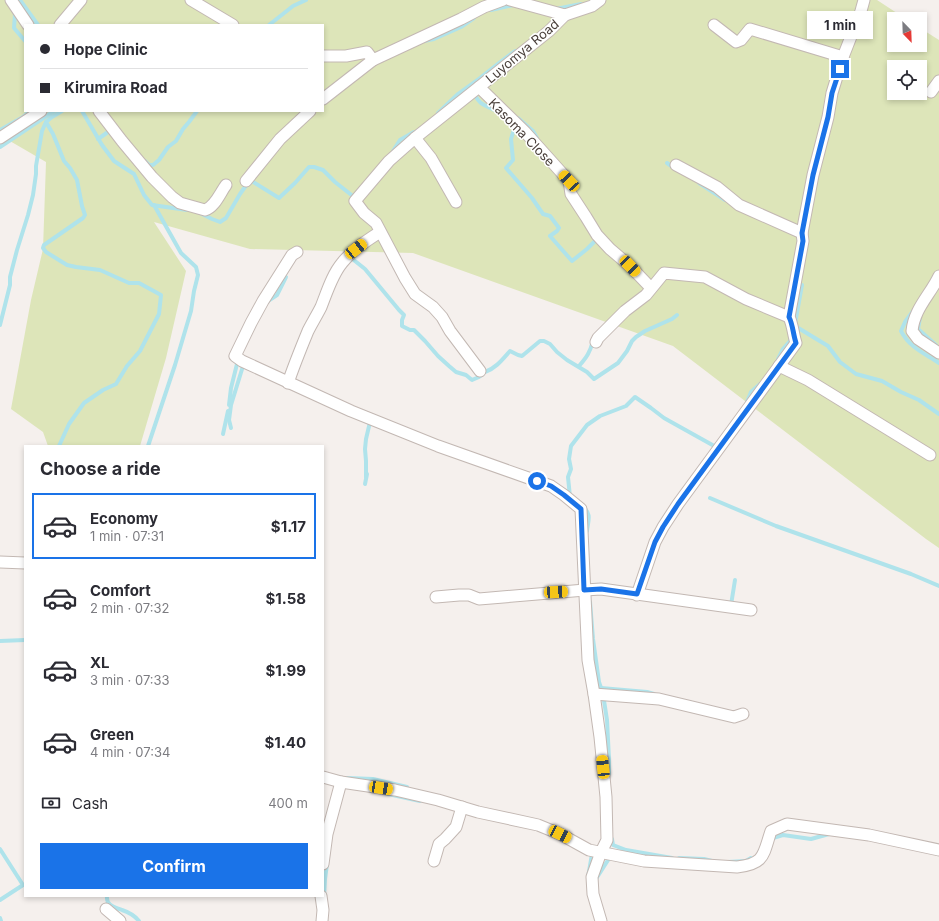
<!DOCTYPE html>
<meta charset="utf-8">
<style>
body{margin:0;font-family:Inter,sans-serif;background:#f2f2f3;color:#2b2b33;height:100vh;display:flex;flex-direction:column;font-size:15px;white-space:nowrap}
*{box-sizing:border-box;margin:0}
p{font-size:13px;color:#7c7c81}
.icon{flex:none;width:22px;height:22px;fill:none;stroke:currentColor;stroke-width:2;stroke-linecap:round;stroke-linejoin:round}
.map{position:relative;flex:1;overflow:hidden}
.drawer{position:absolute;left:24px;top:445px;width:300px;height:452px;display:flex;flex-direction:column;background:#fff;border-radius:0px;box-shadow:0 2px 6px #0003}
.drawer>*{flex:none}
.hud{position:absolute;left:24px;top:24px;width:300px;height:88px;border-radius:0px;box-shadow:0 2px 6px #0003;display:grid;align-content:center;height:88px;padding:0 16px;background:#fff}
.needle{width:26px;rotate:157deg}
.tools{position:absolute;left:887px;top:12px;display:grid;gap:8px}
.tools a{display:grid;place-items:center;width:40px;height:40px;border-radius:0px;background:#fff;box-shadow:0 2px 6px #0003;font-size:20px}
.end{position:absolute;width:18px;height:18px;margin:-9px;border:5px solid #1a73e8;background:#fff;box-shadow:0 0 0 2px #fff}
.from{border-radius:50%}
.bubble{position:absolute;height:28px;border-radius:0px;background:#fff;box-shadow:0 2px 6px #0003;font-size:13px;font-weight:700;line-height:28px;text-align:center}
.car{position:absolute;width:12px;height:24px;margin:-12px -6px;border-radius:5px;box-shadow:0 0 3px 1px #0007;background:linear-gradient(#f5c518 24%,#345 0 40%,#f5c518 0 76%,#345 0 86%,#f5c518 0)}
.hud b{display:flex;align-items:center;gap:14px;height:38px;font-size:15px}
.hud b+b{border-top:1px solid #e1e1e2}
.hud i{width:10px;height:10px;background:#2b2b33}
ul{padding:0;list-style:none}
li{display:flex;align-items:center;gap:12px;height:66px;margin:0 8px 6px;padding:0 8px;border:2px solid transparent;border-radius:0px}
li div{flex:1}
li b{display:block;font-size:15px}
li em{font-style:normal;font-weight:700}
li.on{border-color:#1a73e8}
li>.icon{width:36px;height:36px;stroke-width:1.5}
h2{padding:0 16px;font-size:18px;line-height:48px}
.pay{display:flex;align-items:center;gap:10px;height:44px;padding:0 16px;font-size:15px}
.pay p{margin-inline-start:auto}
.primary-button{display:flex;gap:8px;margin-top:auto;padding:8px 16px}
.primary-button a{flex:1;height:46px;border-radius:0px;background:#1a73e8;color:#fff;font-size:16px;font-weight:700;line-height:46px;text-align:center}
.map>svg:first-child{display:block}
.green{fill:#dde5b9;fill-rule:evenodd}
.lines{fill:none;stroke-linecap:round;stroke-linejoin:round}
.stream{stroke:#afe3eb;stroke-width:4}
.minor-casing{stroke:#c3b8b3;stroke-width:13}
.minor{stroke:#fff;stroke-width:11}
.route{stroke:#1a73e8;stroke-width:5}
.labels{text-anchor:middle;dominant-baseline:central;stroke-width:3;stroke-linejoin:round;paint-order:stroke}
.street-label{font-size:13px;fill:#493f3a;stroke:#fff}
</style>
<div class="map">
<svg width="939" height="921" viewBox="0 0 939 921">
<rect width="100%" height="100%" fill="#f5f0ed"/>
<!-- green -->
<path class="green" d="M0 0H877L906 19H894V45H920V28L939 40V548L926 539 673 346 413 253 250 249 154 222 186 271 166 358 140 446H48L43 432 11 409 31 300 43 249 46 162 3 137H0ZM25 25H323V111H25ZM894 67H920V93H894Z"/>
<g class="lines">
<!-- stream -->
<g class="stream">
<polyline points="20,0 38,25"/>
<polyline points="556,9 581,4"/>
<polyline points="491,10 513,5"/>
<polyline points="14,12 15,14 14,28 25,41"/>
<polyline points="269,25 293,6 306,0"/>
<polyline points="424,41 434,39 461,27 474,18"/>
<path d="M474 93C481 108 486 104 499 113"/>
<polyline points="82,111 102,145 114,161 134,174 144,195 152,205 187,210"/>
<polyline points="438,113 458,94 480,78 499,63 515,51"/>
<polyline points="518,118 533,131 537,138"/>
<polyline points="46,122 53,134 64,161 70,168 77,180 82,206 85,215 83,218 44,245 43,248 46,252 67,265 76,267 100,270 129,283 139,283 161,295 159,314 140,351 127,366 116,384 103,390 84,403 69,424 59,446"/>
<polyline points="515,126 511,139 513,160 506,168 532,198 543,214 550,216 559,228 557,231 550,236 572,261 587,249 597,239 599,240"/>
<polyline points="0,130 23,117 30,111"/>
<polyline points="98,139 108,132 112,130"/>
<polyline points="0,147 54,111"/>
<polyline points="393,151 400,140 414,132"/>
<polyline points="145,161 149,165 153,165 159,160 168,147 176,141 183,129 189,122 197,111"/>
<polyline points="667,163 674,168"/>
<polyline points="699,183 725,200"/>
<polyline points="202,214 212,219 220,222 226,218 240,194 250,180 279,198 295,183 309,167 314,167 323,170 335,182 354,197 354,199"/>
<polyline points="349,259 350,257 365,269 399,310 404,315 402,320 402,326 410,330 414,330 425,341 438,356 449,366 456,372 466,375 472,380 479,377 483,374"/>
<polyline points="268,301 277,295 286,277"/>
<path d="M913 311 905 322 901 331C910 348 924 353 939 363"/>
<polyline points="920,318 918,329 936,345"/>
<polyline points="795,324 802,285"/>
<polyline points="0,325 10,285 10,277 17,250 28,215 33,195 36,174 36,166 42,131 46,122 52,117 62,111"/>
<polyline points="795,326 828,346 840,362 856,374 882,381 901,392 919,400 939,414"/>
<polyline points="778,359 783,349 790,341 791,336"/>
<path d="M579 366C587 357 590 352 593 341"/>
<path d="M481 371 485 372C496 368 502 360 510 351L518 355 522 356 540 341H544L550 344 557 352 567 360 587 372 594 379 618 363 627 351 632 341 636 337 645 331 672 319 677 315"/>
<polyline points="747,402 751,392 760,384"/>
<polyline points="229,405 231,388 238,360"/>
<polyline points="231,428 229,420 231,405 243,366 246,367"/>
<polyline points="223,434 228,411"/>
<polyline points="148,446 175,365 191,311 194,291 198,275 196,267 181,253 154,205"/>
<polyline points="366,477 366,461 365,449 366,439 370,422"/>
<polyline points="365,484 367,474"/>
<polyline points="570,497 568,477 571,469 569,459 571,446 587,425 600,416 626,406 635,397 651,408 664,418 716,447"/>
<polyline points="710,498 776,526 911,574 939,586"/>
<path d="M583 507C592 514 588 521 587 531"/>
<polyline points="590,602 593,639 599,682 603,694 607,720 609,759 609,774"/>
<polyline points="731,605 735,580"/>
<polyline points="0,641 25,640"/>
<polyline points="601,688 647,692 654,694"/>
<polyline points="347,778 373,779 407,787"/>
<polyline points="388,794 420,801"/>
<polyline points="612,839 613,845 626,850 672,858"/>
<polyline points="771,841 773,838 783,835 811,839 829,834"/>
<polyline points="0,849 23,885 0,900"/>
<polyline points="679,858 704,859 712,861"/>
<polyline points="728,862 746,861 751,858 756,860"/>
<polyline points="588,877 592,854 590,853"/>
<polyline points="596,879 610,857 612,857"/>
<path d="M107 896C106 906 115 907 122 910 128 912 135 916 139 921"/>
<polyline points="324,897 325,879 327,864"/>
<polyline points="0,918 1,921"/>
</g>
<defs>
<g id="minor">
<polyline points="11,0 28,25"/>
<polyline points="191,0 233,25"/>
<polyline points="510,0 565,15 592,6 600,0"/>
<polyline points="60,25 81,0"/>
<polyline points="714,25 736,42 741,40 750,29 843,57"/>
<polyline points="323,56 346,56 367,52 373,60 461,19 484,7 503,0"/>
<polyline points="479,87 525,132 569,181 571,194 586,217 597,235 610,249 630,266 651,288"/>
<polyline points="931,92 939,81"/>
<polyline points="323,99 373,60"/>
<path d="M99 111 122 141 152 177 172 197 180 203 205 210C215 207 220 193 226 185"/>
<polyline points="0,138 41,111"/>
<polyline points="415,138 431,158 456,202"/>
<polyline points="676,165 717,187 739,205 802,233"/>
<polyline points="246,181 280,139 310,111"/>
<polyline points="297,252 292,255 263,301 251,323 235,356 242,361 351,411 438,446 551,486 564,495 581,509 588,660 594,694 600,737 606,797 607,840 601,852 592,877 593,894 601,921"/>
<path d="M939 276C930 295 914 309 912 331L918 339 939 353"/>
<polyline points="596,342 598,338 625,311 646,295 664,273 705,277 746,299 789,317"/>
<polyline points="779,366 808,380 930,455"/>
<polyline points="480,371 450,331 442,317 433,307 415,294 405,278 376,223 364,213 355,201 389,161 415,138 479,87 549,31 565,15"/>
<path d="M288 383C294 365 301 348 308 331 312 323 317 315 321 307 327 292 332 275 342 263 352 250 366 241 380 232"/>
<polyline points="0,562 25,563"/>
<path d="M637 595 655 542 663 527 678 504 796 343C793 334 793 325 789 317L803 241 802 233 813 175 828 117 832 93 843 57 861 11 864 0"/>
<polyline points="436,597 459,595 469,595 479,599 585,590 601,589 751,610"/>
<polyline points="594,694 659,699 734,717 743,714"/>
<path d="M323 777 341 782 395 790 438 800 478 812 538 825 560 834 589 850 644 861 737 867C765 864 763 855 771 831L787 824 869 835 939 850"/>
<polyline points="434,861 439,844 445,839 456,827 462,807"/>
<polyline points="323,864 327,834 341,782"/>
<polyline points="321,896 323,910 322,921"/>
<polyline points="106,909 120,921"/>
</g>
</defs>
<!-- minor casing -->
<use href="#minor" class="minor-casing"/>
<!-- minor -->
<use href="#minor" class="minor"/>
</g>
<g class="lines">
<!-- route -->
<path class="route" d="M537 481 551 486 564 495 581 509 584 590 601 589 637 594 655 542 663 527 678 504 796 343C793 334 793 325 789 317L803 241 802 233 813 175 828 117 832 93 840 69"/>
</g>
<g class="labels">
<!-- street labels -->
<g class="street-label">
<text transform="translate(522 51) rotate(-40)">Luyomya Road</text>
<text transform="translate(522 132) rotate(46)">Kasoma Close</text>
</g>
</g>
</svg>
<div class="tools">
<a><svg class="needle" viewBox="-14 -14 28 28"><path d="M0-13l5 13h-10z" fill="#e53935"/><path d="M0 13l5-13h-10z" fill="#7c7c81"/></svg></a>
<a><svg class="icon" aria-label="locate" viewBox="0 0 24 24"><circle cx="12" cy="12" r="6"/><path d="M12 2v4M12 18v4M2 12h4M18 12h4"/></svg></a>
</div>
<i class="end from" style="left:537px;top:481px"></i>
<i class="end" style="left:840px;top:69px"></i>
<div class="bubble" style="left:807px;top:11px;width:66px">1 min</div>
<i class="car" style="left:569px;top:181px;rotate:317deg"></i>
<i class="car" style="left:356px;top:249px;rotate:52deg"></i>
<i class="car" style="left:630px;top:266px;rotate:136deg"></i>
<i class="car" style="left:556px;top:592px;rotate:87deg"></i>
<i class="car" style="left:603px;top:767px;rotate:354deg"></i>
<i class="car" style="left:381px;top:788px;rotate:99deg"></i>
<i class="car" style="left:560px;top:834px;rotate:116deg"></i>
<div class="hud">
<b><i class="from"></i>Hope Clinic</b>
<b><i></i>Kirumira Road</b>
</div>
<section class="drawer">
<h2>Choose a ride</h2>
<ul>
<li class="on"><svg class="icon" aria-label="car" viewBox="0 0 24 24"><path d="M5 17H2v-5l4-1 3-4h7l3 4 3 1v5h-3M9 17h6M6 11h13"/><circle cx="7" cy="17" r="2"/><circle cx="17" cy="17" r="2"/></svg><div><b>Economy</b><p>1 min · 07:31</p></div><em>$1.17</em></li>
<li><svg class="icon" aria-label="car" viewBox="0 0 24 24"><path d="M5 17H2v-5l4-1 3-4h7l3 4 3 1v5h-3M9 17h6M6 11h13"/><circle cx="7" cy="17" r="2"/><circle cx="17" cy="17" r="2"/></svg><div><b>Comfort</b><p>2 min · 07:32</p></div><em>$1.58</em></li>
<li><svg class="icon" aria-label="car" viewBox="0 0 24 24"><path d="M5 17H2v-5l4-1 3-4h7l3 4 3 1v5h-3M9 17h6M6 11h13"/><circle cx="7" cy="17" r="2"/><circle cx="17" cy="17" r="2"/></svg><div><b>XL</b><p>3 min · 07:33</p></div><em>$1.99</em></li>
<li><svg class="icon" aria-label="car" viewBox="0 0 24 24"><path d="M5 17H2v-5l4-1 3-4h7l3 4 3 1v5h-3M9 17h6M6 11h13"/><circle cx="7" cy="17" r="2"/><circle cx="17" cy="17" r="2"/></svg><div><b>Green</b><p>4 min · 07:34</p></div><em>$1.40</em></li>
</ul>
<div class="pay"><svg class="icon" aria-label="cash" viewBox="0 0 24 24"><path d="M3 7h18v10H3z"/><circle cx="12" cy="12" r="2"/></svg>Cash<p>400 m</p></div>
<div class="primary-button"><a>Confirm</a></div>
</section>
</div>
